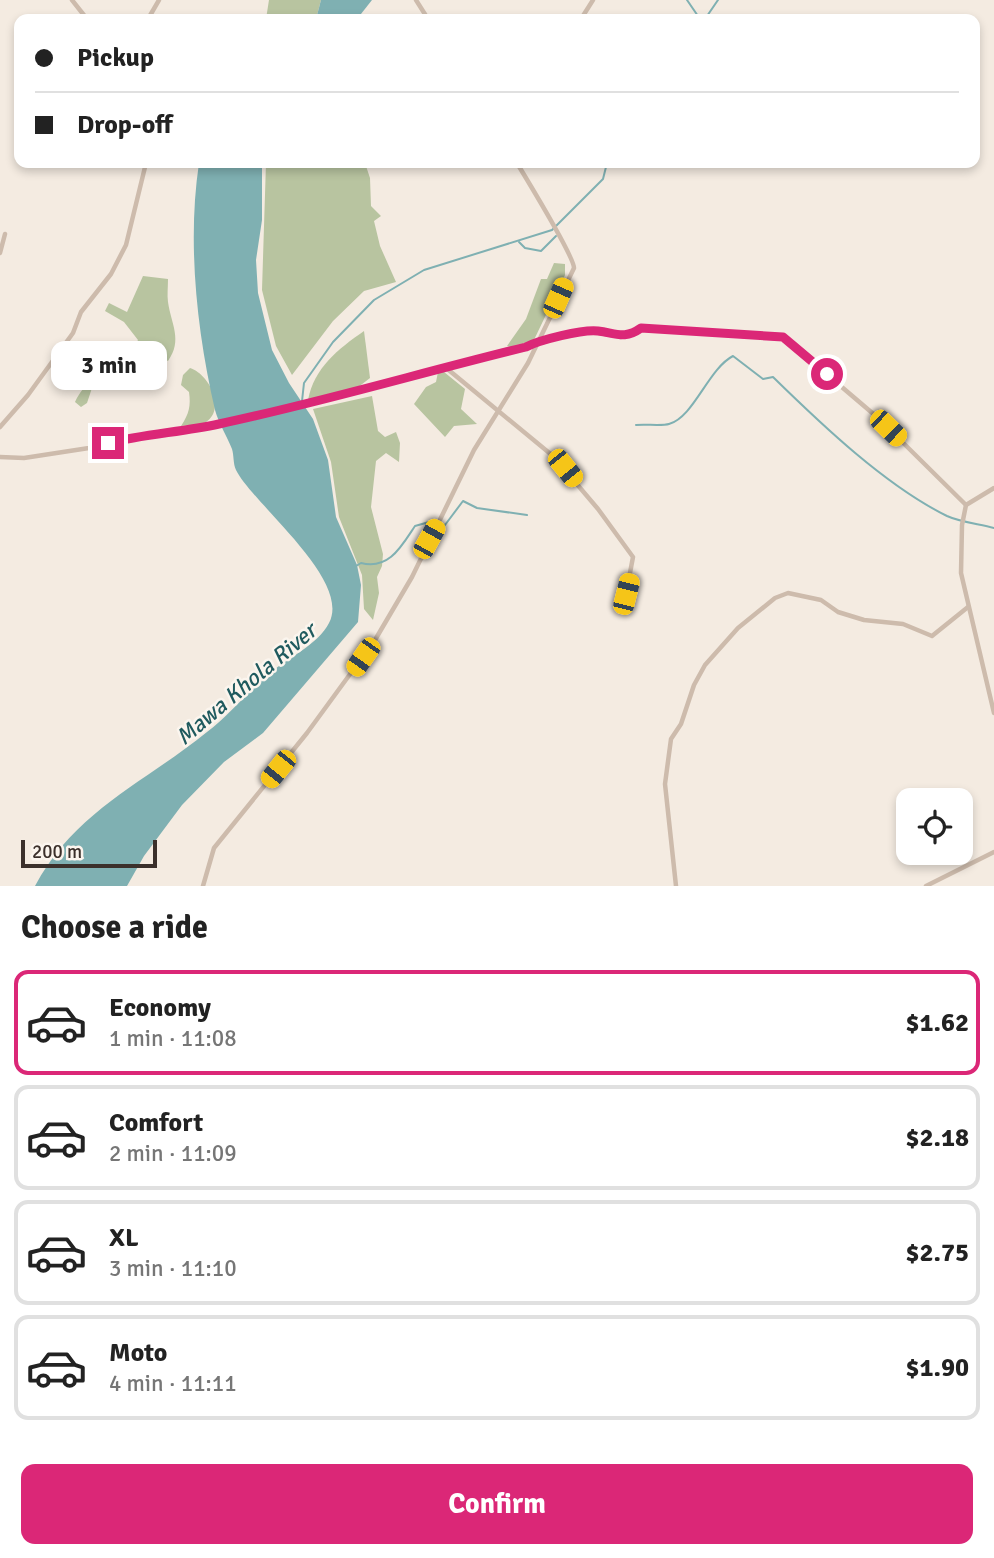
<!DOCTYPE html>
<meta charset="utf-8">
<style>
body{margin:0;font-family:Signika,sans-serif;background:#f2f2f2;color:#222;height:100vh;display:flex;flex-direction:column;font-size:26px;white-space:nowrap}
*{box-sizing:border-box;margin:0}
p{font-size:23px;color:#767676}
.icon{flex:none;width:38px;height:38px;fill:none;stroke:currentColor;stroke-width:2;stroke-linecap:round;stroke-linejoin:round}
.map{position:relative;height:886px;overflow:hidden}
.drawer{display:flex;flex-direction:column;background:#fff;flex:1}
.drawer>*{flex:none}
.guide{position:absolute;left:14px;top:14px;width:966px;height:154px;border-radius:14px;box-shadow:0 4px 10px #0003;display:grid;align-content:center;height:154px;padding:0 21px;background:#fff}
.fabs{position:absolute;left:896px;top:788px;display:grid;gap:14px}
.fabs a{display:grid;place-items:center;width:77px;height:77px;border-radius:14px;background:#fff;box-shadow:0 4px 10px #0003;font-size:35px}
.scale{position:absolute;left:21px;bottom:18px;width:136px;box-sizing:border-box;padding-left:7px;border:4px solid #3b302b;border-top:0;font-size:19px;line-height:24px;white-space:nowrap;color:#3b302b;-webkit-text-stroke:5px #fbf5ee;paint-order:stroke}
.end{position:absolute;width:32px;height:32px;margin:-16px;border:9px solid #db2777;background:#fff;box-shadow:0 0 0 4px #fff}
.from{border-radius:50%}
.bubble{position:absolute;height:49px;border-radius:14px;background:#fff;box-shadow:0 4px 10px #0003;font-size:23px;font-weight:800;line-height:49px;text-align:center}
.car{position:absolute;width:21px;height:42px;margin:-21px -10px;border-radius:9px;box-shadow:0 0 5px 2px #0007;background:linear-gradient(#f5c518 24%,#345 0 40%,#f5c518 0 76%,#345 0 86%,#f5c518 0)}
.guide b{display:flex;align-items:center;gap:24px;height:66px;font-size:26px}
.guide b+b{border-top:2px solid #e0e0e0}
.guide i{width:18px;height:18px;background:#222}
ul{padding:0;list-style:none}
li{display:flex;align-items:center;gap:21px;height:105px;margin:0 14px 10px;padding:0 7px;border:4px solid #e0e0e0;border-radius:14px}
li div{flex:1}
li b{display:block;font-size:26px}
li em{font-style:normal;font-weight:800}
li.current{border-color:#db2777}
li>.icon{width:63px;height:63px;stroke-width:1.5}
h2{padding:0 21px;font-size:32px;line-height:84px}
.primary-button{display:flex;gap:14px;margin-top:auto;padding:14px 21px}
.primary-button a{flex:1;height:80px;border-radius:14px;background:#db2777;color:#fff;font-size:28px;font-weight:800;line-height:80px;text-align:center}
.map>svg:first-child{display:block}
.green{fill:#b8c4a0}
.water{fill:#7fb0b2}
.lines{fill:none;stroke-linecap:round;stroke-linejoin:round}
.stream{stroke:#7fb0b2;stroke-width:2}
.minor{stroke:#cdbbac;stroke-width:4.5}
.route{stroke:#db2777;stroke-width:9}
.labels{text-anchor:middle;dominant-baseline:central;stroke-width:5;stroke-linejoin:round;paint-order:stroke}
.water-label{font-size:23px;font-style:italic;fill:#1f5a5e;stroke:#fbf5ee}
</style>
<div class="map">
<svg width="994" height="886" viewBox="0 0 994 886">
<rect width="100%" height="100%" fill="#f4ebe1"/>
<!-- green -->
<g class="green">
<polygon points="269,0 321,0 316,19 266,19"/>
<polygon points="266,163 365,163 370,178 371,206 381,216 374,221 380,246 396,282 364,291 333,321 292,375 276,346 262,290"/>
<polygon points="554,263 565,264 565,275 533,342 514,348 507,346 526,319 541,279 547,279"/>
<path d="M143 276 168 279C168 287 167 295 168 302 171 324 183 340 168 361L148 351 137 386 110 380 106 387 100 382 92 388 87 403 81 407 75 402C84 382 102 377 98 352L122 368 138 340 124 322 105 311 109 303 127 312Z"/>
<path d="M364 331 370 378 357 388 308 400C314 368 338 349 364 331Z"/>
<path d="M190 368C212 375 229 417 199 425 194 426 187 425 181 426 189 414 191 406 189 392L181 385 183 375Z"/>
<polygon points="438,372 444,372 465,389 461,409 477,424 454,426 445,437 414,404 426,387 436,382"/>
<polygon points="372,396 378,431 385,437 396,432 400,443 399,462 386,453 376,461 371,507 383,554 382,566 377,577 379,593 373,620 364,609 362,575 339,517 331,462 313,409"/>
</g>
<!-- water -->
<g class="water">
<polygon points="321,0 372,0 357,19 316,19"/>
<path d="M199 163H262V220L256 260 258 293 272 350 289 383 313 419 328 460 336 517 357 565 361 585 358 622 263 733 224 762 182 805 144 856 127 886H35C75 811 144 783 207 732 229 715 248 692 269 674 287 658 318 645 329 623 352 580 253 504 236 470 233 464 234 455 232 449 227 436 219 424 215 410 197 332 187 243 199 163Z"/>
</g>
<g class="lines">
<!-- stream -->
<g class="stream">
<polyline points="687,0 700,19"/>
<polyline points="705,19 718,0"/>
<polyline points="519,242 525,248 541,251 556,236"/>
<polyline points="302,401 304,383 333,342 374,300 424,270 552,230 603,179 607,163"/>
<path d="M636 425C644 424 663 426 669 424 694 417 708 369 733 356L763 379 773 377C822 425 886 486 947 516 960 522 979 524 994 528"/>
<path d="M356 566 361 563C389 570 401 547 415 526L429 522 445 525 463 501 477 508 527 515"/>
</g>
<!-- minor -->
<g class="minor">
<polyline points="72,0 87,19"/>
<polyline points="416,0 428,19"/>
<polyline points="148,19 159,0"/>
<polyline points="581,19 593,0"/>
<polyline points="0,253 5,234"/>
<polyline points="445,367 553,456 598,509 633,557 626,594"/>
<polyline points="0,427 28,395 73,333 81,312 111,274 126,245 146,163"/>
<polyline points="0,457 24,458 89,448 127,439 216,425 355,392 538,341 589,331 621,337 641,328 660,329 783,337 877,417 966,505"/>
<polyline points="994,488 966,505 962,525 961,573 994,713"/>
<path d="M203 886 214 848 307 733 375 640 412 577 474 450 528 363 574 268C574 256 527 180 517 163"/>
<polyline points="676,886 665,784 671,739 681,724 694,685 705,665 738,628 775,598 788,593 821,600 838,612 864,620 903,624 932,636 968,607"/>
<polyline points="926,886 994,852"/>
</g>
</g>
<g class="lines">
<!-- route -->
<path class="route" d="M108 443C145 434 182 432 219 424 323 402 423 372 526 347 539 340 583 329 598 331 616 333 624 340 641 328L783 337 827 374"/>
</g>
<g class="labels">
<!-- water labels -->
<g class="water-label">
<text transform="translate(246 684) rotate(-40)">Mawa Khola River</text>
</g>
</g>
</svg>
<div class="fabs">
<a><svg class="icon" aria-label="locate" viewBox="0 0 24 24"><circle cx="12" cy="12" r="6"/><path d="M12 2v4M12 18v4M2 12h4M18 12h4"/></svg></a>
</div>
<div class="scale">200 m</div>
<i class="end from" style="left:827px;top:374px"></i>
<i class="end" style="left:108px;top:443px"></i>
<div class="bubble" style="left:51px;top:341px;width:116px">3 min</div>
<i class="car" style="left:558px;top:298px;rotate:24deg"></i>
<i class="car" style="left:888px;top:428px;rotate:134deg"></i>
<i class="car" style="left:565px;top:468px;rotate:141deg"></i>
<i class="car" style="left:429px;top:539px;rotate:29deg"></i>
<i class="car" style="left:626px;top:594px;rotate:14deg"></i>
<i class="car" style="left:363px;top:657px;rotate:215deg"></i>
<i class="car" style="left:278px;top:769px;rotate:219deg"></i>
<div class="guide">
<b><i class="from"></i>Pickup</b>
<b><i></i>Drop-off</b>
</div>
</div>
<section class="drawer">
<h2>Choose a ride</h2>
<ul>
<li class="current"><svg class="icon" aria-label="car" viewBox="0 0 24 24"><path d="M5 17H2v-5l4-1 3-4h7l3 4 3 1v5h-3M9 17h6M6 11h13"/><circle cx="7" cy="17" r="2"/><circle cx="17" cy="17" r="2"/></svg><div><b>Economy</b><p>1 min · 11:08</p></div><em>$1.62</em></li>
<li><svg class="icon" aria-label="car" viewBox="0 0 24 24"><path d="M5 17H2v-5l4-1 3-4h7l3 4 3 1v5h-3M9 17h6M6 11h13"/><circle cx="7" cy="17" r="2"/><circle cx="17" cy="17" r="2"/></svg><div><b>Comfort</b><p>2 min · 11:09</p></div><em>$2.18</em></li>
<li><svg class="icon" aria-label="car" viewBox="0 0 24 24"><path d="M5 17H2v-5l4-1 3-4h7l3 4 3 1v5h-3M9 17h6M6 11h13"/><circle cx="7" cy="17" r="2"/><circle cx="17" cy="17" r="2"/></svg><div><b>XL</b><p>3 min · 11:10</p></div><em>$2.75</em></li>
<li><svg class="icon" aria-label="car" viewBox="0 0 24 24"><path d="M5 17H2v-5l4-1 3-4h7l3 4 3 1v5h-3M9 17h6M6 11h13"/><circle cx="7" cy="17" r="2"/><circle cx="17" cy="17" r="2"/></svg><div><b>Moto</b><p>4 min · 11:11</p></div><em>$1.90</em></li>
</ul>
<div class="primary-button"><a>Confirm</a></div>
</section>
